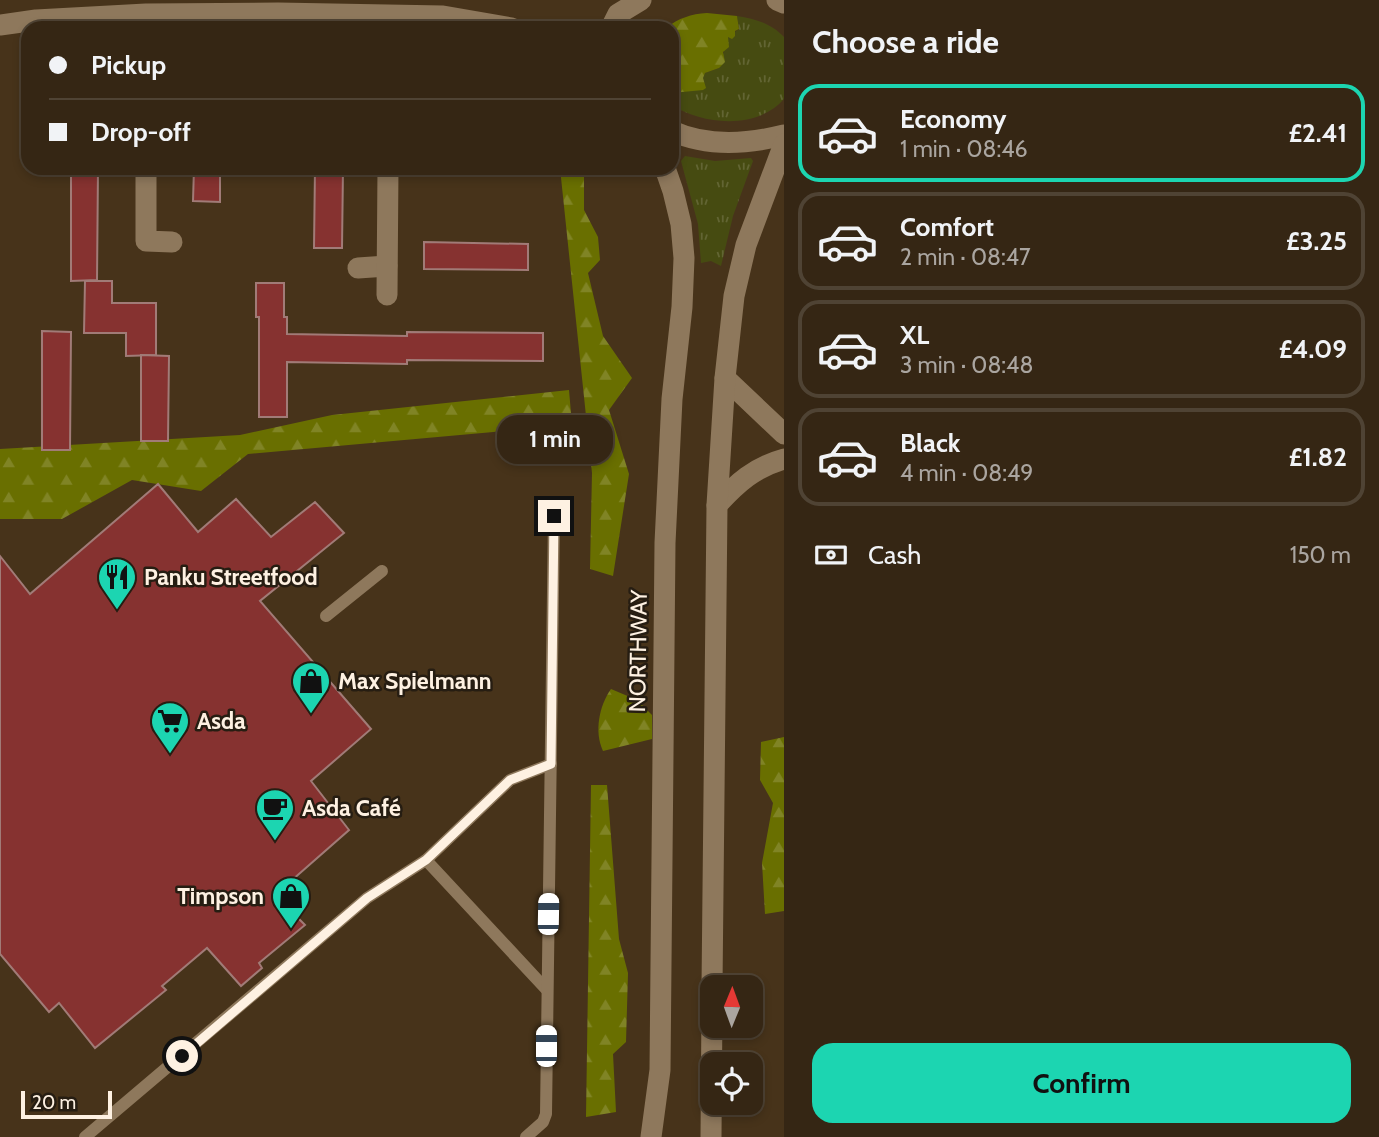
<!DOCTYPE html>
<meta charset="utf-8">
<style>
body{margin:0;font-family:Cabin,sans-serif;background:#3d2e1d;color:#f1f3f6;height:100vh;display:flex;flex-direction:column;font-size:26px;white-space:nowrap}
*{box-sizing:border-box;margin:0}
p{font-size:23px;color:#aaa5a0}
.icon{flex:none;width:38px;height:38px;fill:none;stroke:currentColor;stroke-width:2;stroke-linecap:round;stroke-linejoin:round}
.map{position:relative;flex:1;overflow:hidden}
.sheet{display:flex;flex-direction:column;background:#352614;width:595px}
.sheet>*{flex:none}
.banner{position:absolute;left:21px;top:21px;width:658px;height:154px;border-radius:21px;box-shadow:0 4px 10px #0003,0 0 0 2px #4f4334;display:grid;align-content:center;height:154px;padding:0 28px;background:#352614}
.needle{width:46px;rotate:1deg}
.tools{position:absolute;left:700px;top:975px;display:grid;gap:14px}
.tools a{display:grid;place-items:center;width:63px;height:63px;border-radius:14px;background:#352614;box-shadow:0 4px 10px #0003,0 0 0 2px #4f4334;font-size:35px}
.scale{position:absolute;left:21px;bottom:18px;width:91px;box-sizing:border-box;padding-left:7px;border:4px solid #fef1e2;border-top:0;font-size:19px;line-height:24px;white-space:nowrap;color:#fef1e2;-webkit-text-stroke:5px #261d12;paint-order:stroke}
.end{position:absolute;width:32px;height:32px;margin:-16px;border:9px solid #fef1e2;background:#111;box-shadow:0 0 0 4px #111}
.from{border-radius:50%}
.bubble{position:absolute;height:49px;border-radius:21px;background:#352614;box-shadow:0 4px 10px #0003,0 0 0 2px #4f4334;font-size:23px;font-weight:800;line-height:49px;text-align:center}
.car{position:absolute;width:21px;height:42px;margin:-21px -10px;border-radius:9px;box-shadow:0 0 5px 2px #0007;background:linear-gradient(#fff 24%,#345 0 40%,#fff 0 76%,#345 0 86%,#fff 0)}
.banner b{display:flex;align-items:center;gap:24px;height:66px;font-size:26px}
.banner b+b{border-top:2px solid #4f4334}
.banner i{width:18px;height:18px;background:#f1f3f6}
ul{padding:0;list-style:none}
li{display:flex;align-items:center;gap:21px;height:98px;margin:0 14px 10px;padding:0 14px;border:4px solid #4f4334;border-radius:21px}
li div{flex:1}
li b{display:block;font-size:26px}
li em{font-style:normal;font-weight:800}
li.current{border-color:#1cd5b1}
li>.icon{width:63px;height:63px;stroke-width:1.5}
h2{padding:0 28px;font-size:32px;line-height:84px}
.pay{display:flex;align-items:center;gap:18px;height:77px;padding:0 28px;font-size:26px}
.pay p{margin-inline-start:auto}
.action{display:flex;gap:14px;margin-top:auto;padding:14px 28px}
.action a{flex:1;height:80px;border-radius:21px;background:#1cd5b1;color:#111;font-size:28px;font-weight:800;line-height:80px;text-align:center}
main{display:flex;flex:1;min-height:0}
.map>svg:first-child{display:block}
.grass{fill:url(#grass-tufts)}
.forest{fill:url(#forest-firs)}
.building{fill:#863230;stroke:#a17b77;stroke-width:2}
.lines{fill:none;stroke-linecap:round;stroke-linejoin:round}
.lane{stroke:#8e785c;stroke-width:12}
.street{stroke:#8e785c;stroke-width:21}
.secondary{stroke:#8e785c;stroke-width:21}
.route{stroke:#fef1e2;stroke-width:9}
.labels{text-anchor:middle;dominant-baseline:central;stroke-width:5;stroke-linejoin:round;paint-order:stroke}
.poi-label{font-size:23px;font-weight:bold;fill:#fef1e2;stroke:#261d12;text-anchor:start}
.street-label{font-size:23px;fill:#fef1e2;stroke:#261d12}
</style>
<main>
<div class="map">
<svg width="784" height="1137" viewBox="0 0 784 1137">
<defs>
<pattern id="grass-tufts" width="24" height="20" patternUnits="userSpaceOnUse" patternTransform="scale(1.75)"><rect width="24" height="20" fill="#464b11"/><path d="M3 7l-1-3M5 7V3M7 7l1-3M15 17l-1-3M17 17v-4M19 17l1-3" fill="none" stroke="#626533"/></pattern>
<pattern id="forest-firs" width="22" height="20" patternUnits="userSpaceOnUse" patternTransform="scale(1.75)"><rect width="22" height="20" fill="#696f00"/><path d="M5 1l3.5 6h-7zM16 11l3.5 6h-7z" fill="#808425"/></pattern>
</defs>
<rect width="100%" height="100%" fill="#47331a"/>
<!-- grass -->
<g class="grass">
<path d="M737 16C755 19 771 23 784 37V99C757 130 703 125 672 105V93C684 91 699 85 705 73L719 68 728 37 739 29Z"/>
<polygon points="685,156 715,161 751,158 753,161 733,216 721,266 711,261 701,263 698,224 681,161"/>
</g>
<!-- forest -->
<g class="forest">
<path d="M707 13 737 16 739 29 735 31V36L732 39 728 37 729 47 723 52 725 62 719 68 705 73 703 78 706 88 703 90 672 93V28H666C679 18 691 14 707 13Z"/>
<polygon points="560,168 584,168 584,210 598,237 600,260 588,273 603,336 632,378 609,410 629,474 613,576 590,569 592,473"/>
<polygon points="569,390 572,425 248,454 201,491 132,480 62,519 0,519 0,449 240,435 332,415"/>
<path d="M611 689 637 700 652 715V739L603 751C594 732 599 706 611 689Z"/>
<polygon points="784,737 784,911 765,914 762,863 773,803 760,780 761,742"/>
<polygon points="591,785 607,785 619,939 628,973 626,1042 613,1054 616,1112 586,1117"/>
</g>
<!-- building -->
<g class="building">
<polygon points="71,168 98,168 97,280 71,281"/>
<polygon points="194,168 220,168 220,202 193,201"/>
<polygon points="315,168 343,168 342,248 314,248"/>
<polygon points="424,242 528,244 528,270 424,269"/>
<polygon points="85,281 112,281 112,303 156,303 156,355 126,356 126,333 84,333"/>
<polygon points="256,283 284,283 284,317 287,317 287,334 407,336 407,332 543,333 543,361 407,360 407,364 287,362 287,417 259,417 259,317 256,317"/>
<polygon points="42,331 71,332 70,450 42,450"/>
<polygon points="141,355 169,356 168,441 141,441"/>
<polygon points="158,484 198,532 236,499 271,537 315,502 344,533 260,601 371,729 311,781 349,830 275,895 305,925 259,963 262,968 241,986 207,948 162,986 166,990 95,1048 59,1003 49,1012 0,954 0,556 30,594"/>
</g>
<g class="lines">
<!-- lane -->
<g class="lane">
<polyline points="326,616 382,571"/>
<polyline points="426,860 546,989"/>
<polyline points="85,1137 367,898 426,860 510,780 551,764"/>
<polyline points="526,1137 543,1122 546,1114 554,516"/>
</g>
<!-- street -->
<g class="street">
<polyline points="0,25 36,20 146,14 278,13 443,16 512,28"/>
<polyline points="146,168 146,241 172,242"/>
<polyline points="358,268 387,266"/>
<polyline points="387,295 388,168"/>
<polyline points="725,378 784,434"/>
<path d="M717 505C737 483 755 467 784 459"/>
</g>
<!-- secondary -->
<g class="secondary">
<polyline points="777,0 784,3"/>
<polyline points="611,28 618,14 641,0"/>
<path d="M672 131C707 147 748 144 784 135"/>
<polyline points="712,987 717,505 725,378 734,296 746,245 784,144"/>
<polyline points="651,1137 660,1070 665,543 672,399 682,307 684,258 681,224 673,191 665,168"/>
<polyline points="711,1137 712,1004"/>
</g>
</g>
<g class="lines">
<!-- route -->
<polyline class="route" points="182,1056 367,898 426,860 510,780 551,764 554,516"/>
</g>
<!-- icons -->
<defs>
<symbol id="restaurant-pin" viewBox="-11 -11 22 30"><path d="M0 17L-7.5 6A9.5 9.5 0 1 1 7.5 6Z" fill="#1cd5b1" stroke="#261d12"/><path d="M-5-6h1v4h1v-4h1v4h1v-4h1v5L-1.5 .5V6h-2V.5L-5-1ZM5-6V6H3V1.5H1.5Q1.5-4 5-6Z" fill="#111"/></symbol>
<symbol id="shop-pin" viewBox="-11 -11 22 30"><path d="M0 17L-7.5 6A9.5 9.5 0 1 1 7.5 6Z" fill="#1cd5b1" stroke="#261d12"/><path d="M-5-2.5h2.3a2.7 3.5 0 0 1 5.4 0H5L5.5 6h-11ZM-1.5-2.5h3a1.5 2.3 0 0 0-3 0Z" fill="#111"/></symbol>
<symbol id="supermarket-pin" viewBox="-11 -11 22 30"><path d="M0 17L-7.5 6A9.5 9.5 0 1 1 7.5 6Z" fill="#1cd5b1" stroke="#261d12"/><path d="M-6-5.5h2.5l.6 2H6L4.5 2H-2.5L-4.4-4H-6ZM-1.5 3.2a1.3 1.3 0 1 0 .1 0ZM3 3.2a1.3 1.3 0 1 0 .1 0Z" fill="#111"/></symbol>
<symbol id="cafe-pin" viewBox="-11 -11 22 30"><path d="M0 17L-7.5 6A9.5 9.5 0 1 1 7.5 6Z" fill="#1cd5b1" stroke="#261d12"/><path d="M-5.5-4.5H6V0H3Q3 3.5 0 3.5H-2.5Q-5.5 3.5-5.5 0ZM3-3.2v2h1.7v-2ZM-6 4.5H4V6H-6Z" fill="#111"/></symbol>
</defs>
<g fill-rule="evenodd">
<use href="#restaurant-pin" x="95" y="555" width="44" height="60"/>
<use href="#shop-pin" x="289" y="659" width="44" height="60"/>
<use href="#supermarket-pin" x="148" y="699" width="44" height="60"/>
<use href="#cafe-pin" x="253" y="786" width="44" height="60"/>
<use href="#shop-pin" x="269" y="874" width="44" height="60"/>
</g>
<g class="labels">
<!-- poi labels -->
<g class="poi-label">
<text x="144" y="577">Panku Streetfood</text>
<text x="338" y="681">Max Spielmann</text>
<text x="197" y="721">Asda</text>
<text x="302" y="808">Asda Café</text>
<text x="264" y="896" text-anchor="end">Timpson</text>
</g>
<!-- street labels -->
<g class="street-label">
<text transform="translate(638 651) rotate(-89)">NORTHWAY</text>
</g>
</g>
</svg>
<div class="tools">
<a><svg class="needle" viewBox="-14 -14 28 28"><path d="M0-13l5 13h-10z" fill="#e53935"/><path d="M0 13l5-13h-10z" fill="#aaa5a0"/></svg></a>
<a><svg class="icon" aria-label="locate" viewBox="0 0 24 24"><circle cx="12" cy="12" r="6"/><path d="M12 2v4M12 18v4M2 12h4M18 12h4"/></svg></a>
</div>
<div class="scale">20 m</div>
<i class="end from" style="left:182px;top:1056px"></i>
<i class="end" style="left:554px;top:516px"></i>
<div class="bubble" style="left:497px;top:415px;width:116px">1 min</div>
<i class="car" style="left:548px;top:914px;rotate:1deg"></i>
<i class="car" style="left:546px;top:1046px;rotate:0deg"></i>
<div class="banner">
<b><i class="from"></i>Pickup</b>
<b><i></i>Drop-off</b>
</div>
</div>
<section class="sheet">
<h2>Choose a ride</h2>
<ul>
<li class="current"><svg class="icon" aria-label="car" viewBox="0 0 24 24"><path d="M5 17H2v-5l4-1 3-4h7l3 4 3 1v5h-3M9 17h6M6 11h13"/><circle cx="7" cy="17" r="2"/><circle cx="17" cy="17" r="2"/></svg><div><b>Economy</b><p>1 min · 08:46</p></div><em>£2.41</em></li>
<li><svg class="icon" aria-label="car" viewBox="0 0 24 24"><path d="M5 17H2v-5l4-1 3-4h7l3 4 3 1v5h-3M9 17h6M6 11h13"/><circle cx="7" cy="17" r="2"/><circle cx="17" cy="17" r="2"/></svg><div><b>Comfort</b><p>2 min · 08:47</p></div><em>£3.25</em></li>
<li><svg class="icon" aria-label="car" viewBox="0 0 24 24"><path d="M5 17H2v-5l4-1 3-4h7l3 4 3 1v5h-3M9 17h6M6 11h13"/><circle cx="7" cy="17" r="2"/><circle cx="17" cy="17" r="2"/></svg><div><b>XL</b><p>3 min · 08:48</p></div><em>£4.09</em></li>
<li><svg class="icon" aria-label="car" viewBox="0 0 24 24"><path d="M5 17H2v-5l4-1 3-4h7l3 4 3 1v5h-3M9 17h6M6 11h13"/><circle cx="7" cy="17" r="2"/><circle cx="17" cy="17" r="2"/></svg><div><b>Black</b><p>4 min · 08:49</p></div><em>£1.82</em></li>
</ul>
<div class="pay"><svg class="icon" aria-label="cash" viewBox="0 0 24 24"><path d="M3 7h18v10H3z"/><circle cx="12" cy="12" r="2"/></svg>Cash<p>150 m</p></div>
<div class="action"><a>Confirm</a></div>
</section>
</main>
